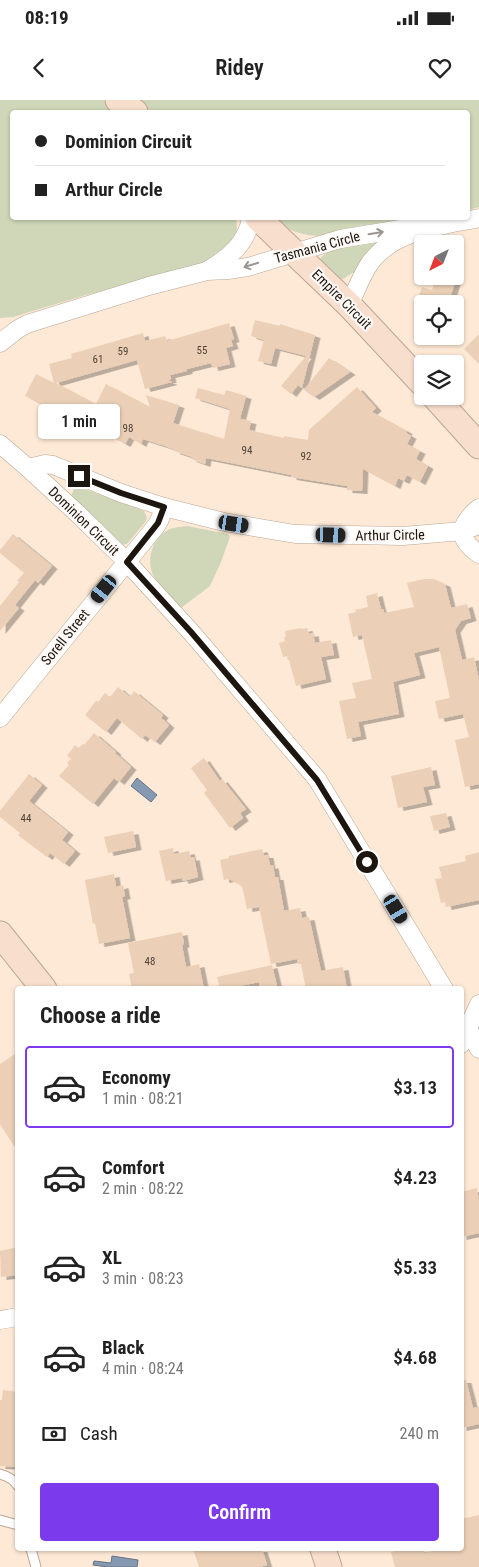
<!DOCTYPE html>
<meta charset="utf-8">
<style>
body{margin:0;font-family:"Roboto Condensed",sans-serif;background:#f6f6f6;color:#222;height:100vh;display:flex;flex-direction:column;font-size:19px;white-space:nowrap}
*{box-sizing:border-box;margin:0}
p{font-size:16px;color:#767676}
.icon{flex:none;width:28px;height:28px;fill:none;stroke:currentColor;stroke-width:2;stroke-linecap:round;stroke-linejoin:round}
.map{position:relative;flex:1;overflow:hidden}
.sheet{position:absolute;left:15px;top:886px;width:449px;height:565px;display:flex;flex-direction:column;background:#fff;border-radius:5px;box-shadow:0 1px 4px #0004}
.sheet>*{flex:none}
.top-card{position:absolute;left:10px;top:10px;width:460px;height:110px;border-radius:5px;box-shadow:0 1px 4px #0004;display:grid;align-content:center;height:110px;padding:0 25px;background:#fff}
.needle{width:32px;rotate:222deg}
.controls{position:absolute;left:414px;top:135px;display:grid;gap:10px}
.controls a{display:grid;place-items:center;width:50px;height:50px;border-radius:5px;background:#fff;box-shadow:0 1px 4px #0004;font-size:25px}
.end{position:absolute;width:22px;height:22px;margin:-11px;border:6px solid #1d160f;background:#fff;box-shadow:0 0 0 2px #fff}
.from{border-radius:50%}
.bubble{position:absolute;height:35px;border-radius:5px;background:#fff;box-shadow:0 1px 4px #0004;font-size:16px;font-weight:600;line-height:35px;text-align:center}
.car{position:absolute;width:15px;height:30px;margin:-15px -8px;border-radius:6px;box-shadow:0 0 4px 1px #0007;background:linear-gradient(#222 24%,#8ab4d8 0 40%,#222 0 76%,#8ab4d8 0 86%,#222 0)}
.top-card b{display:flex;align-items:center;gap:18px;height:48px;font-size:19px}
.top-card b+b{border-top:1px solid #e0e0e0}
.top-card i{width:12px;height:12px;background:#222}
ul{padding:0;list-style:none}
li{display:flex;align-items:center;gap:15px;height:82px;margin:0 10px 8px;padding:0 15px;border:2px solid transparent;border-radius:5px}
li div{flex:1}
li b{display:block;font-size:19px}
li em{font-style:normal;font-weight:600}
li.active{border-color:#7c3aed}
li>.icon{width:45px;height:45px;stroke-width:1.5}
h2{padding:0 25px;font-size:22px;line-height:60px}
.pay{display:flex;align-items:center;gap:12px;height:55px;padding:0 25px;font-size:19px}
.pay p{margin-inline-start:auto}
.action{display:flex;gap:10px;margin-top:auto;padding:10px 25px}
.action a{flex:1;height:58px;border-radius:5px;background:#7c3aed;color:#fff;font-size:20px;font-weight:600;line-height:58px;text-align:center}
.status{display:flex;justify-content:space-between;align-items:center;height:35px;padding:0 25px;background:#fff;direction:ltr}
.status svg{height:14px;fill:currentColor}
header{display:flex;justify-content:space-between;align-items:center;height:65px;padding:0 25px;background:#fff;font-size:22px;font-weight:600}
.map>svg:first-child{display:block}
.green{fill:#d0d7b8}
.water{fill:#8599b3;stroke:#667282}
.building{fill:#ebcfb6;filter:url(#shadow)}
.lines{fill:none;stroke-linecap:round;stroke-linejoin:round}
.lane-casing{stroke:#baa694;stroke-width:11}
.street-casing{stroke:#baa694;stroke-width:19}
.secondary-casing{stroke:#baa694;stroke-width:27}
.lane{stroke:#fff;stroke-width:9}
.street{stroke:#fff;stroke-width:18}
.secondary{stroke:#f8decd;stroke-width:25}
.oneway{stroke:#999693}
.route{stroke:#1d160f;stroke-width:6}
.labels{text-anchor:middle;dominant-baseline:central;stroke-width:4.5;stroke-linejoin:round;paint-order:stroke}
.number-label{font-size:11px;fill:#504439}
.street-label{font-size:14px;fill:#1d160f;stroke:#fef9f6}
</style>
<div class="status"><b>08:19</b><svg viewBox="0 0 49 12"><path d="M0 12V9h3v3zM5 12V6h3v6zM10 12V3h3v9zM15 12V0h3v12zM26 1h20v11H26zM47 4h2v5h-2z"/></svg></div>
<header><svg class="icon" aria-label="back" viewBox="0 0 24 24"><path d="M15 5l-7 7 7 7"/></svg>Ridey<svg class="icon" aria-label="heart" viewBox="0 0 24 24"><path d="M12 20l-8-8c-3-5 5-10 8-4 3-6 11-1 8 4z"/></svg></header>
<div class="map">
<svg width="479" height="1467" viewBox="0 0 479 1467">
<defs>
<filter id="shadow"><feDropShadow dx="5.5" dy="3" stdDeviation="0" flood-color="#0004"/></filter>
</defs>
<rect width="100%" height="100%" fill="#fee9d6"/>
<!-- green -->
<g class="green">
<polygon points="0,0 103,0 119,12 12,12 12,118 236,118 237,129 236,137 231,148 204,163 86,195 13,217 0,218"/>
<polygon points="136,0 479,0 479,107 468,110 468,12 152,12"/>
<path d="M273 118H433L320 136C298 135 290 131 273 118Z"/>
<path d="M380 137 382 142 354 172 343 179 331 176 319 160C334 142 358 141 380 137Z"/>
<polygon points="79,387 144,411 147,417 146,421 127,444 121,445 71,396 74,389"/>
<path d="M187 426 228 434 230 437 221 462 210 486 181 508C172 499 161 489 155 478 145 463 151 439 168 430 174 427 180 427 187 426Z"/>
</g>
<!-- water -->
<g class="water">
<polygon points="137,678 157,695 151,702 131,686"/>
<polygon points="112,1456 138,1460 137,1467 108,1467 93,1465 94,1461 111,1463"/>
</g>
<!-- building -->
<g class="building">
<polygon points="436,176 457,176 448,204 433,204 418,199 422,187 432,190"/>
<polygon points="255,220 280,226 280,224 315,235 302,288 298,285 291,294 281,286 306,256 275,248 271,264 258,261 264,240 251,236"/>
<polygon points="229,223 234,239 231,240 233,246 226,248 230,264 213,268 211,263 187,269 187,271 170,275 171,280 167,280 172,282 145,289 137,260 56,283 96,304 106,284 150,307 146,295 179,305 173,323 224,339 230,309 195,298 198,288 224,295 226,290 246,296 240,319 251,321 249,330 284,338 284,336 308,340 309,330 357,287 376,308 372,312 407,331 406,333 411,336 407,344 420,351 416,359 428,366 420,382 407,375 404,381 398,378 395,386 363,369 362,391 347,390 347,386 291,377 291,375 206,358 205,364 191,359 192,357 174,351 175,350 165,346 143,339 141,344 129,337 125,344 97,328 95,332 25,296 36,274 54,283 49,264 72,258 71,254 143,233 145,241 165,236 167,241"/>
<polygon points="479,234 479,264 464,249"/>
<polygon points="329,258 350,272 314,297 304,290"/>
<polygon points="13,434 52,466 38,483 35,480 15,505 19,508 0,531 0,506 19,482 17,481 24,473 0,453 0,450"/>
<polygon points="424,479 434,479 445,484 451,508 467,504 471,518 461,521 455,530 462,560 474,557 479,580 479,684 465,687 455,640 469,637 463,614 439,619 435,601 450,598 439,547 414,553 420,575 393,582 399,614 358,622 361,636 347,639 339,601 356,598 352,583 372,579 362,535 353,537 348,514 356,512 355,510 368,507 366,496 377,493 381,509 383,509 384,513 414,507 407,483"/>
<polygon points="301,528 301,529 307,528 309,534 313,533 315,543 331,540 334,555 321,557 326,579 296,586 288,556 283,557 279,543 285,541 284,537 286,537 285,531"/>
<polygon points="118,587 130,597 134,591 163,615 161,618 169,625 155,642 145,635 142,639 117,618 106,632 85,615 96,601 98,602 105,593 110,597"/>
<polygon points="94,633 116,652 115,653 131,667 119,682 114,678 93,704 59,676 69,665 67,663 71,659 67,656 75,645 79,648 83,644 84,645"/>
<polygon points="204,658 220,681 222,679 246,709 240,713 243,718 230,728 204,693 207,690 191,668"/>
<polygon points="431,667 435,685 423,687 427,702 398,708 391,676"/>
<polygon points="29,674 42,685 29,701 68,732 62,740 75,751 64,764 50,753 47,757 18,735 20,733 0,717 0,711"/>
<polygon points="446,713 450,727 434,731 430,716"/>
<polygon points="133,731 136,747 108,753 104,737"/>
<polygon points="173,748 174,754 189,751 191,758 194,757 198,777 183,781 182,778 166,781 159,751"/>
<polygon points="262,749 264,755 268,755 270,766 273,765 275,777 278,777 284,811 300,808 302,818 309,817 321,871 343,867 347,889 306,889 301,864 298,864 297,859 271,864 259,807 247,809 242,786 229,779 224,780 220,760 229,758 229,756"/>
<polygon points="479,752 479,800 446,807 445,802 441,803 435,779 442,778 439,767 466,761 465,756"/>
<polygon points="114,774 116,787 123,785 125,796 122,797 130,838 99,844 95,823 93,824 85,780"/>
<polygon points="182,832 184,844 182,845 186,867 199,864 204,889 132,889 129,874 134,873 128,843"/>
<polygon points="272,865 277,886 260,889 259,882 235,887 235,889 220,889 217,877"/>
<polygon points="18,952 18,1052 0,1024 0,964"/>
<polygon points="477,1088 479,1102 479,1133 461,1137 461,1092"/>
<polygon points="18,1147 18,1175 1,1177 0,1151"/>
<polygon points="461,1280 466,1280 473,1308 479,1307 479,1324 461,1328"/>
<polygon points="3,1290 18,1292 18,1367 0,1366 0,1300 2,1300"/>
<polygon points="479,1415 479,1467 395,1467 391,1452 399,1450 398,1449 423,1449 424,1453 442,1449 461,1449 461,1419"/>
<polygon points="193,1449 262,1449 267,1465 259,1467 199,1467"/>
</g>
<g class="lines">
<defs>
<g id="lane">
<path d="M0 1374C7 1376 14 1379 18 1386"/>
<polyline points="0,1420 18,1425"/>
<polyline points="31,1449 36,1467"/>
</g>
<g id="street">
<path d="M208 170C229 158 247 143 251 118"/>
<path d="M349 205C356 191 361 176 370 163 394 130 442 126 479 118"/>
<polyline points="0,243 18,229 27,224 149,186 207,171 228,170 248,167 340,139 407,128 428,129"/>
<polyline points="0,344 28,368 78,414 127,462 191,532 317,679 444,889"/>
<polyline points="28,368 45,364 53,365 121,393 164,407 224,422 295,434 403,436 463,431 479,425"/>
<path d="M479 408C458 425 457 439 479 454"/>
<polyline points="0,618 156,426 160,419 164,407"/>
<polyline points="465,923 479,949"/>
<polyline points="461,944 479,904"/>
<polyline points="0,1220 18,1217"/>
</g>
<g id="secondary">
<polyline points="118,0 135,12"/>
<polyline points="258,118 349,205 422,283"/>
<polyline points="434,296 479,346"/>
<polyline points="0,834 44,889"/>
<polyline points="323,1449 329,1467"/>
</g>
</defs>
<!-- lane casing -->
<use href="#lane" class="lane-casing"/>
<!-- street casing -->
<use href="#street" class="street-casing"/>
<!-- secondary casing -->
<use href="#secondary" class="secondary-casing"/>
<!-- lane -->
<use href="#lane" class="lane"/>
<!-- street -->
<use href="#street" class="street"/>
<!-- secondary -->
<use href="#secondary" class="secondary"/>
</g>
<!-- one-way arrows -->
<defs><path id="oneway-shaft" d="M-6 0H5M1.5-3L5.5 0L1.5 3" fill="none" stroke-width="1.6" stroke-linecap="round" stroke-linejoin="round" transform="scale(1.25)"/></defs>
<g class="oneway">
<use href="#oneway-shaft" transform="translate(376 133) rotate(-9)"/>
<use href="#oneway-shaft" transform="translate(251 165) rotate(163)"/>
</g>
<g class="lines">
<!-- route -->
<polyline class="route" points="79,376 121,393 164,407 158,423 127,462 191,532 317,680 367,762"/>
</g>
<g class="labels">
<!-- number labels -->
<g class="number-label">
<text x="202" y="250">55</text>
<text x="123" y="251">59</text>
<text x="98" y="259">61</text>
<text x="128" y="328">98</text>
<text x="247" y="350">94</text>
<text x="306" y="356">92</text>
<text x="26" y="718">44</text>
<text x="150" y="861">48</text>
</g>
<!-- street labels -->
<g class="street-label">
<text transform="translate(317 147) rotate(-15)">Tasmania Circle</text>
<text transform="translate(342 199) rotate(45)">Empire Circuit</text>
<text transform="translate(84 421) rotate(44)">Dominion Circuit</text>
<text transform="translate(390 435) rotate(-1)">Arthur Circle</text>
<text transform="translate(65 537) rotate(-51)">Sorell Street</text>
</g>
</g>
</svg>
<div class="controls">
<a><svg class="needle" viewBox="-14 -14 28 28"><path d="M0-13l5 13h-10z" fill="#e53935"/><path d="M0 13l5-13h-10z" fill="#767676"/></svg></a>
<a><svg class="icon" aria-label="locate" viewBox="0 0 24 24"><circle cx="12" cy="12" r="6"/><path d="M12 2v4M12 18v4M2 12h4M18 12h4"/></svg></a>
<a><svg class="icon" aria-label="layers" viewBox="0 0 24 24"><path d="M12 4l9 5-9 5-9-5zM3 14l9 5 9-5"/></svg></a>
</div>
<i class="end from" style="left:367px;top:762px"></i>
<i class="end" style="left:79px;top:376px"></i>
<div class="bubble" style="left:38px;top:304px;width:82px">1 min</div>
<i class="car" style="left:234px;top:424px;rotate:99deg"></i>
<i class="car" style="left:331px;top:435px;rotate:92deg"></i>
<i class="car" style="left:104px;top:489px;rotate:219deg"></i>
<i class="car" style="left:396px;top:809px;rotate:149deg"></i>
<div class="top-card">
<b><i class="from"></i>Dominion Circuit</b>
<b><i></i>Arthur Circle</b>
</div>
<section class="sheet">
<h2>Choose a ride</h2>
<ul>
<li class="active"><svg class="icon" aria-label="car" viewBox="0 0 24 24"><path d="M5 17H2v-5l4-1 3-4h7l3 4 3 1v5h-3M9 17h6M6 11h13"/><circle cx="7" cy="17" r="2"/><circle cx="17" cy="17" r="2"/></svg><div><b>Economy</b><p>1 min · 08:21</p></div><em>$3.13</em></li>
<li><svg class="icon" aria-label="car" viewBox="0 0 24 24"><path d="M5 17H2v-5l4-1 3-4h7l3 4 3 1v5h-3M9 17h6M6 11h13"/><circle cx="7" cy="17" r="2"/><circle cx="17" cy="17" r="2"/></svg><div><b>Comfort</b><p>2 min · 08:22</p></div><em>$4.23</em></li>
<li><svg class="icon" aria-label="car" viewBox="0 0 24 24"><path d="M5 17H2v-5l4-1 3-4h7l3 4 3 1v5h-3M9 17h6M6 11h13"/><circle cx="7" cy="17" r="2"/><circle cx="17" cy="17" r="2"/></svg><div><b>XL</b><p>3 min · 08:23</p></div><em>$5.33</em></li>
<li><svg class="icon" aria-label="car" viewBox="0 0 24 24"><path d="M5 17H2v-5l4-1 3-4h7l3 4 3 1v5h-3M9 17h6M6 11h13"/><circle cx="7" cy="17" r="2"/><circle cx="17" cy="17" r="2"/></svg><div><b>Black</b><p>4 min · 08:24</p></div><em>$4.68</em></li>
</ul>
<div class="pay"><svg class="icon" aria-label="cash" viewBox="0 0 24 24"><path d="M3 7h18v10H3z"/><circle cx="12" cy="12" r="2"/></svg>Cash<p>240 m</p></div>
<div class="action"><a>Confirm</a></div>
</section>
</div>
